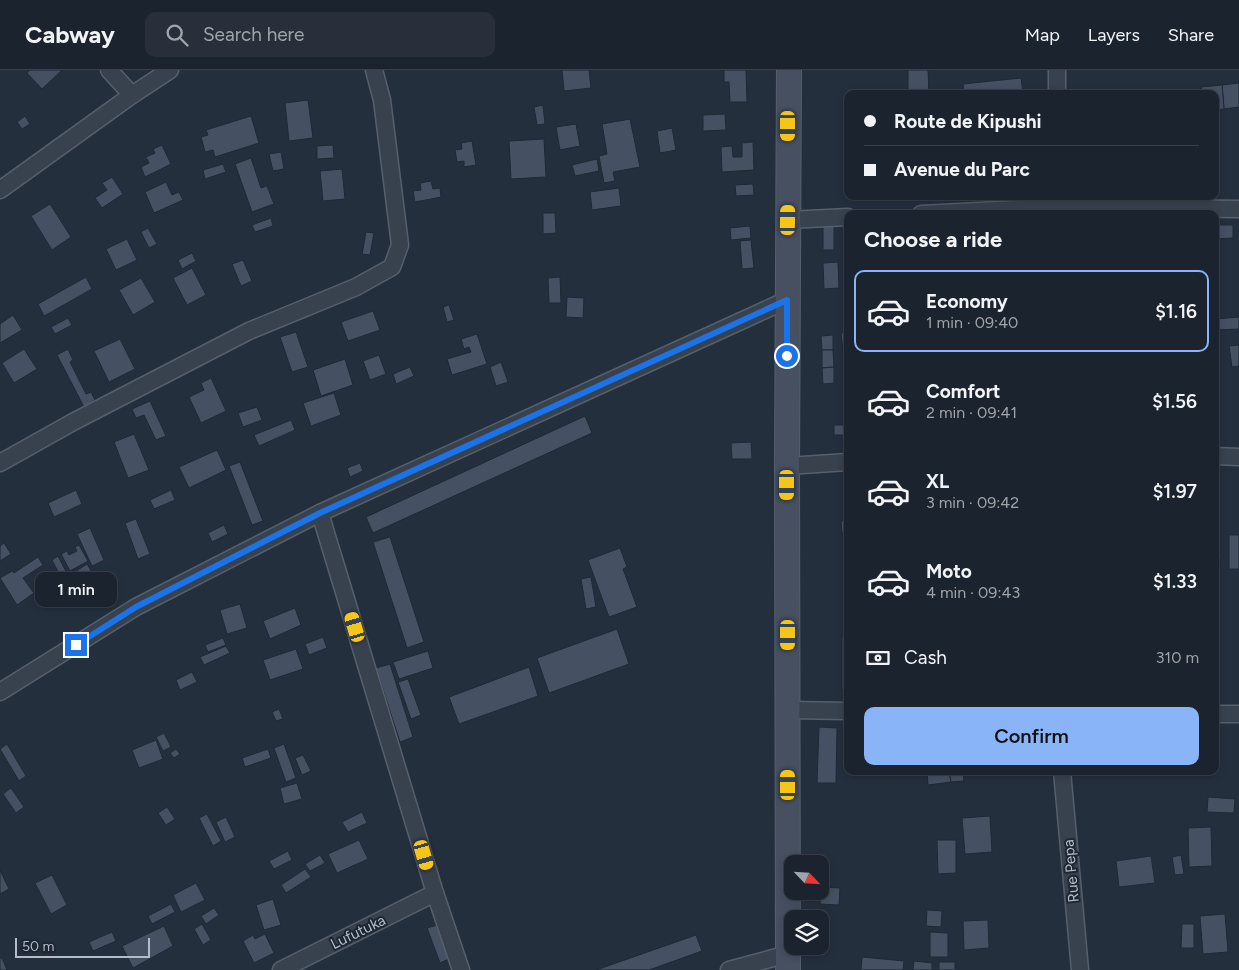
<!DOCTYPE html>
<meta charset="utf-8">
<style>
body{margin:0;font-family:Figtree,sans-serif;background:#282f3a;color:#f1f3f6;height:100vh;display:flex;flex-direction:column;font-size:19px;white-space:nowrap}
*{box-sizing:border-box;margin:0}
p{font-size:16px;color:#a0a4aa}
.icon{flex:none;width:28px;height:28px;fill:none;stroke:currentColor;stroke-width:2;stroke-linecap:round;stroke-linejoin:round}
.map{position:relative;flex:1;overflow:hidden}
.details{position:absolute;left:844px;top:140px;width:375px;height:565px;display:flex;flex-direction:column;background:#1b232e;border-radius:10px;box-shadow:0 2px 8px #0003,0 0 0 1px #39404a}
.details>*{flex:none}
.guide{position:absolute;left:844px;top:20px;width:375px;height:110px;border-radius:10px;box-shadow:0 2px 8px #0003,0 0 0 1px #39404a;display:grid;align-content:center;height:110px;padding:0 20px;background:#1b232e}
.needle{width:32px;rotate:115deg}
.buttons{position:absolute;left:784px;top:785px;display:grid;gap:10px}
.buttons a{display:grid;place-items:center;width:45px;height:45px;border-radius:10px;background:#1b232e;box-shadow:0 2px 8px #0003,0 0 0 1px #39404a;font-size:25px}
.scale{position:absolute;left:15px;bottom:12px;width:135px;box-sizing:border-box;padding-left:5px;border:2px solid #b4bcc9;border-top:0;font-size:14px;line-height:18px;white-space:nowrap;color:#b4bcc9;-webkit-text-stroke:4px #1d2633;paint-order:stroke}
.end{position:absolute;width:22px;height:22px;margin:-11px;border:6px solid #1a73e8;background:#fff;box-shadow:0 0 0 2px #fff}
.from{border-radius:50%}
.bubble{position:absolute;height:35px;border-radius:10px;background:#1b232e;box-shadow:0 2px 8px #0003,0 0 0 1px #39404a;font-size:16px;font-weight:600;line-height:35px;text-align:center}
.car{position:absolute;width:15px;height:30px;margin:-15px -8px;border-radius:6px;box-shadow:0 0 4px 1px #0007;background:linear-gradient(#f5c518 24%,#345 0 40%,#f5c518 0 76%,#345 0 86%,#f5c518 0)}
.guide b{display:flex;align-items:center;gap:18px;height:48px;font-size:19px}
.guide b+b{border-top:1px solid #39404a}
.guide i{width:12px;height:12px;background:#f1f3f6}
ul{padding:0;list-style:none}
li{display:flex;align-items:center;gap:15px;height:82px;margin:0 10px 8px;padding:0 10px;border:2px solid transparent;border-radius:10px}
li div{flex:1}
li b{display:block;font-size:19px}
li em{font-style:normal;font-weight:600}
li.active{border-color:#8ab4f8}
li>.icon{width:45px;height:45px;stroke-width:1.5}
h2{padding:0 20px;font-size:22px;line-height:60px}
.pay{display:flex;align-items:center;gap:12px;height:55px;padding:0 20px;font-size:19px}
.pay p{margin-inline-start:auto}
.button{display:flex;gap:10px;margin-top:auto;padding:10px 20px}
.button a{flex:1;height:58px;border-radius:10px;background:#8ab4f8;color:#111;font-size:20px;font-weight:600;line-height:58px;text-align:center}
header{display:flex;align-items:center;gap:30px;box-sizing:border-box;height:70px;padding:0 25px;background:#1b232e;border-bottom:1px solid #39404a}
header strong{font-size:24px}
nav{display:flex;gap:28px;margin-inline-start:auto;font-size:18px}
.search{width:350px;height:45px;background:#282f3a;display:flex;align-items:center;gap:12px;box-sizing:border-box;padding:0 18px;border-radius:10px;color:#a0a4aa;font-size:19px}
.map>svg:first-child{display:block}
.building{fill:#455162;stroke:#1f2835}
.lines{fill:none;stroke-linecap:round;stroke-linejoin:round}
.minor-casing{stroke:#565f6c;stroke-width:19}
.secondary-casing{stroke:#565f6c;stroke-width:26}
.minor{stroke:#38414e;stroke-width:16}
.secondary{stroke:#465061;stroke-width:24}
.route{stroke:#1a73e8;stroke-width:6}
.labels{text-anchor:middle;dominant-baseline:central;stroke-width:4;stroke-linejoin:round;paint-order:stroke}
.street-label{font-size:15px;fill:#b4bcc9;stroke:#1d2633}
</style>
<header>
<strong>Cabway</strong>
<div class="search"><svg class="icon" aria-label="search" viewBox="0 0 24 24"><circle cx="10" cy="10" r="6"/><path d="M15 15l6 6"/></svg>Search here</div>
<nav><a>Map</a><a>Layers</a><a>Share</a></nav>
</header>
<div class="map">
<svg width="1239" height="900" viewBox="0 0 1239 900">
<rect width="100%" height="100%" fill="#242f3e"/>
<!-- building -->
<g class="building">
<polygon points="30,0 62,0 42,19 27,3"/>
<polygon points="562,0 589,0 591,18 564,21"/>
<polygon points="724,0 746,0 747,32 730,32 729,12 724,12"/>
<polygon points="908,0 928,0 929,24 908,24"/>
<polygon points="1021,8 1023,24 964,24 963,14"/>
<polygon points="1239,13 1239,37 1224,39 1222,15"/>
<polygon points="1222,15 1224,39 1215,40 1215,24 1202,24 1201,17"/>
<polygon points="308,30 313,68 289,71 285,33"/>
<polygon points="543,35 545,54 537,55 534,37"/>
<polygon points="725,44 726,60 703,61 703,45"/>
<polygon points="25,46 30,54 22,59 17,52"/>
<polygon points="251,46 259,73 215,87 213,80 205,82 201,67 208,65 206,60"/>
<polygon points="630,49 640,97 613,102 615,111 604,113 599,86 607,84 602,54"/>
<polygon points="576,54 580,76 560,80 556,57"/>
<polygon points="672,58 676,80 660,83 657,61"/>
<polygon points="544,69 546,107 511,109 509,71"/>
<polygon points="472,71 476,95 464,97 464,91 457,92 455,80 462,79 461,73"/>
<polygon points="753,72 754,100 722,102 721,77 732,76 733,87 742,87 742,73"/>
<polygon points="162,75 171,94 145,107 141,97 149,93 146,87 155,83 153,79"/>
<polygon points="333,75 334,88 317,89 317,76"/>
<polygon points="281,82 284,99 273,101 269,84"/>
<polygon points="251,88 261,118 267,116 274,134 252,142 235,94"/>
<polygon points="597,89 599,101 575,106 572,95"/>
<polygon points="223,94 226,102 205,109 203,100"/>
<polygon points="342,99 345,129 323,131 320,101"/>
<polygon points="112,107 123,124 102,138 95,128 107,120 102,113"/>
<rect x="845" y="108" width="3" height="18"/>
<polygon points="431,111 433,119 440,118 441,127 415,132 413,121 421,120 420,113"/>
<polygon points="166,112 172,125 179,122 183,130 154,143 145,122"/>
<polygon points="753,114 754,125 736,126 735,115"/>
<polygon points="619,118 621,136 592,140 590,122"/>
<polygon points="50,134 71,167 52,180 31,146"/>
<polygon points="543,143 555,143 556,163 543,164"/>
<polygon points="271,148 273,156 255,162 252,155"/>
<rect x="823" y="154" width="11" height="26"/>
<polygon points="1215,155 1233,155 1233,168 1215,169"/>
<polygon points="750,156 751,168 731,170 730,158"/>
<polygon points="148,158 157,174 149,178 141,162"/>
<polygon points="366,162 374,163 370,185 362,184"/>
<polygon points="127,169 137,190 116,200 106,179"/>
<polygon points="751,170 754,198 742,199 740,171"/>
<polygon points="192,183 196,191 182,199 178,190"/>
<polygon points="243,190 252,211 241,216 232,194"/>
<polygon points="838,192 839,218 824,219 823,193"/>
<polygon points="192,198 206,225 187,235 173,208"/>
<polygon points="86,207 92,219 44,246 38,234"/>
<polygon points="560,207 561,233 549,233 548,208"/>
<polygon points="141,208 155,232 133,245 119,220"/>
<polygon points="567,227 584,228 583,248 566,247"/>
<polygon points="449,235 454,250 447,252 443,237"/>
<polygon points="373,241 380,260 348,271 341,252"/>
<polygon points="13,245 22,260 0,273 0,254"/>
<polygon points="1239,247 1239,259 1215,260 1215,249"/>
<polygon points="68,248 72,255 55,264 51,257"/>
<polygon points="296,262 308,297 292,302 280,267"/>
<polygon points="848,262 848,282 843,282 841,263"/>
<polygon points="477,264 487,294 452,305 447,289 471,282 469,277 464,279 461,269"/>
<polygon points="833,265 833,280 822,280 821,266"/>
<polygon points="120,269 135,299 109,312 94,281"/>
<polygon points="1239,275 1239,296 1232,297 1229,276"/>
<polygon points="24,279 37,299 14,313 2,293"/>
<polygon points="68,279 73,290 70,292 86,324 91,322 95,330 84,337 57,285"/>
<polygon points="822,280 833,280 834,297 822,298"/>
<polygon points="379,285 386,304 370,310 363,291"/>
<polygon points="345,289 353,315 321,326 313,300"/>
<polygon points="501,292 508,312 496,316 490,297"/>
<polygon points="410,297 414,306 396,314 393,304"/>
<polygon points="834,297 834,313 823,314 822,298"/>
<polygon points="211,308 226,341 201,353 189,327 204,320 201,313"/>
<polygon points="334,323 341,345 311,356 303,333"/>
<polygon points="150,331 166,366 156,370 144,345 136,348 132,339"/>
<polygon points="257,337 262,350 243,357 238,343"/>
<polygon points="585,346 592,363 373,463 366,447"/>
<polygon points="291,350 295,360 259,376 254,365"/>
<rect x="834" y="355" width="10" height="10"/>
<polygon points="134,364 149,400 128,408 114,372"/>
<polygon points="751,372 752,389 732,389 731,373"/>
<polygon points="217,380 226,400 189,418 179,397"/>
<polygon points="240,392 263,451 252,455 229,396"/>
<polygon points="360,393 363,401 350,407 347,398"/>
<polygon points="76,420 82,434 54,447 48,433"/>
<polygon points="171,420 175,430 154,439 150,430"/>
<polygon points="136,449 150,484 138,489 125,453"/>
<polygon points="848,450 848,462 842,463 841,451"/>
<polygon points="224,455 228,464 212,472 208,463"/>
<polygon points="90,458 104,490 92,496 77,464"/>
<rect x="1229" y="465" width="10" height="34"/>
<polygon points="390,467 424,572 407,578 373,472"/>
<polygon points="4,473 11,484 0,491 0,476"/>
<polygon points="79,475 88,491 70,501 61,484 67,481 69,485 77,481 75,477"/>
<polygon points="620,478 627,497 623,499 637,537 609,547 588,490"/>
<polygon points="1215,483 1221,484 1219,510 1215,510"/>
<polygon points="58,486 79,527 73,531 52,490"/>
<polygon points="38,487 43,495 23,508 34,523 17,535 0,508 12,501 14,503"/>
<polygon points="87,494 96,509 82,518 73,503"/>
<polygon points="591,507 596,537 586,539 581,509"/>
<polygon points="240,534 247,558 227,564 220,540"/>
<polygon points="295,538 301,555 270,569 263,551"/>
<polygon points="617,559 629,594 549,623 537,588"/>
<rect x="842" y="566" width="6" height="54"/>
<polygon points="323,567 327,578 309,585 305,574"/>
<polygon points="223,568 226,575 208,582 205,575"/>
<polygon points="226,576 230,583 204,595 200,587"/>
<polygon points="296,579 303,599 270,610 263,590"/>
<polygon points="428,581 433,598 399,609 393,592"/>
<polygon points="390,594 413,667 400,672 376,598"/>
<polygon points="529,597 538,626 459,654 449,627"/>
<polygon points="192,602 197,612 180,620 176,610"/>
<polygon points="408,609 421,645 411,649 398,612"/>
<polygon points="279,639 283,649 276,651 272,642"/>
<polygon points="819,657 837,658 836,713 817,713"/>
<polygon points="164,663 171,677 163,681 156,667"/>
<polygon points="156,670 163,689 139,698 132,680"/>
<polygon points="7,674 26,706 19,711 0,679"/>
<polygon points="284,674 296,708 286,712 274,678"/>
<polygon points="176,679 180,684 174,688 170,683"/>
<polygon points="268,679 271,688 245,697 242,688"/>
<polygon points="303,685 311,701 302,705 295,688"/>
<polygon points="927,701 949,701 951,712 928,715"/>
<polygon points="949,701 963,701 964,711 951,712"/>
<polygon points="297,713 302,729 284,734 280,718"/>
<polygon points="11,718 24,737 16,743 3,724"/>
<polygon points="1208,727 1235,729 1234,743 1207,742"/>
<polygon points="167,737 175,749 166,755 158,743"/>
<polygon points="362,742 367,753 348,762 342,752"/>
<polygon points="207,744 221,771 213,776 199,748"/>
<polygon points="990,746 992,782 965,784 962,748"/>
<polygon points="226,747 235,767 225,772 216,752"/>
<polygon points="1211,757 1212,796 1189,797 1188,758"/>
<polygon points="359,770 368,789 337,803 328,784"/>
<polygon points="937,770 956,770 956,803 938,804"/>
<polygon points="288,781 292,790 274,799 269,791"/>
<polygon points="320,785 325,793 310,801 305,794"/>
<polygon points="1181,785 1184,804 1175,805 1172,787"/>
<polygon points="1151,786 1155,813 1119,817 1116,791"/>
<polygon points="305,799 311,807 286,823 281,815"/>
<polygon points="0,800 9,819 0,824"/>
<polygon points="52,805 67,835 51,844 35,813"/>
<polygon points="196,813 205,830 181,842 173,825"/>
<polygon points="821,817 840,818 839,835 820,834"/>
<polygon points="273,829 281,855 264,860 256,835"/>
<polygon points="171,834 175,842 152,854 148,846"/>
<polygon points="214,838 219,845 206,854 201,846"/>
<polygon points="927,840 942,841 941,857 926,856"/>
<polygon points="1225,844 1228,882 1203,884 1200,846"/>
<polygon points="988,850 989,878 964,880 963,851"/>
<polygon points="202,854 211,870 203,875 194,859"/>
<polygon points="1182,854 1194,854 1194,878 1181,878"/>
<polygon points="438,855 451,888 440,893 427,858"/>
<polygon points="164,856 173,876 133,898 122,876"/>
<polygon points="112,862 116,871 93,881 89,872"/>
<polygon points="930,862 948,863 948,887 930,887"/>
<polygon points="265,864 274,883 254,893 243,871 253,865 255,869"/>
<polygon points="696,865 702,881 649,900 596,900"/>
<polygon points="862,887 904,891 903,900 861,900"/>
<polygon points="0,888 2,888 7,900 0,900"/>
<polygon points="914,891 932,893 932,900 913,900"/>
<rect x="939" y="892" width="16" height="8"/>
</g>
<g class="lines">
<defs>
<g id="minor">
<polyline points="109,0 132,25"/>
<polyline points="1057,0 1057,24"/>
<polyline points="0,120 132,25 170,0"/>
<polyline points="921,144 1060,137 1239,139"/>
<polyline points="788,150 848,147"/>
<polyline points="1215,386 1239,387"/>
<polyline points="0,393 73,352 249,261 356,217 392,197 400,175 382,30 374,0"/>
<polyline points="787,396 848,392"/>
<polyline points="320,443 435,823 461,900"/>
<polyline points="0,622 136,537 320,443 787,230"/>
<polyline points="789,640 848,641"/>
<polyline points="1215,644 1239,644"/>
<polyline points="1062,701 1080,900"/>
<polyline points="281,900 435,823"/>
<polyline points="729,900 788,884"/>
</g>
<polyline id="secondary" points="788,900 787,396 789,0"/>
</defs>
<!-- minor casing -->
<use href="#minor" class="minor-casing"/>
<!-- secondary casing -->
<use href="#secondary" class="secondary-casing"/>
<!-- minor -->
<use href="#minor" class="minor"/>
<!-- secondary -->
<use href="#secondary" class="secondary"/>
</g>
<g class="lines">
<!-- route -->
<polyline class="route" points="76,575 136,537 320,443 787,230 787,286"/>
</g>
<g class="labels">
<!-- street labels -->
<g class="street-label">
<text transform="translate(1071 801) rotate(-95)">Rue Pepa</text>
<text transform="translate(358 862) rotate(-26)">Lufutuka</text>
</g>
</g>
</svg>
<div class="buttons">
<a><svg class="needle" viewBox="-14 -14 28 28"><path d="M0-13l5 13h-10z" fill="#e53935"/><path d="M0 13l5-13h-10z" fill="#a0a4aa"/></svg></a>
<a><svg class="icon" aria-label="layers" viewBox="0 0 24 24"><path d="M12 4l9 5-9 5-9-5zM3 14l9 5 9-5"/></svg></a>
</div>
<div class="scale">50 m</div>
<i class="end from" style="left:787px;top:286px"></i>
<i class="end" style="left:76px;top:575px"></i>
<div class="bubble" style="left:35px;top:502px;width:82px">1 min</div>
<i class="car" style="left:788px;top:56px;rotate:180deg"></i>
<i class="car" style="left:788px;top:150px;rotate:1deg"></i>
<i class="car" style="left:787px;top:415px;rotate:180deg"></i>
<i class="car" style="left:355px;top:557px;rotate:343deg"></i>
<i class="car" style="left:788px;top:565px;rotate:180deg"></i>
<i class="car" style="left:788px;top:715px;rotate:0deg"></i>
<i class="car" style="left:424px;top:785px;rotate:164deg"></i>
<div class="guide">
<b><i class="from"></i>Route de Kipushi</b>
<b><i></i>Avenue du Parc</b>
</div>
<section class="details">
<h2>Choose a ride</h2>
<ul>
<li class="active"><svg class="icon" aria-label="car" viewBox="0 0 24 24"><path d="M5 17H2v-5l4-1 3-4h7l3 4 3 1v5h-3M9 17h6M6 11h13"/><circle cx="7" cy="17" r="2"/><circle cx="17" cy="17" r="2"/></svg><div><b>Economy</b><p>1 min · 09:40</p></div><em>$1.16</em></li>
<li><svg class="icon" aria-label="car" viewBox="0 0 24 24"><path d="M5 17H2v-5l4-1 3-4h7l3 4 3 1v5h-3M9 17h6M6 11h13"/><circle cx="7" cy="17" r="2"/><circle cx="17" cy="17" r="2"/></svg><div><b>Comfort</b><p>2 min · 09:41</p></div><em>$1.56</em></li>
<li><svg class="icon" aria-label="car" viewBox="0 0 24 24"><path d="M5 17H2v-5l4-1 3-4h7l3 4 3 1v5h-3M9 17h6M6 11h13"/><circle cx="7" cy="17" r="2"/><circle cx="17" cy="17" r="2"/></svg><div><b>XL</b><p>3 min · 09:42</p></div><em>$1.97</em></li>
<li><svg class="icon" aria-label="car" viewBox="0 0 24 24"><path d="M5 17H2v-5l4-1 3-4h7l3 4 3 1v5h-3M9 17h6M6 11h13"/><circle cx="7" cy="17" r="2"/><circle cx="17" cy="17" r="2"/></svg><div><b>Moto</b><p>4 min · 09:43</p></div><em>$1.33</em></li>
</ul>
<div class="pay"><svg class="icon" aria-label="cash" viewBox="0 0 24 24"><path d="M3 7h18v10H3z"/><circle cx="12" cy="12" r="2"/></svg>Cash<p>310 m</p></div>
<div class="button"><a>Confirm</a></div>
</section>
</div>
